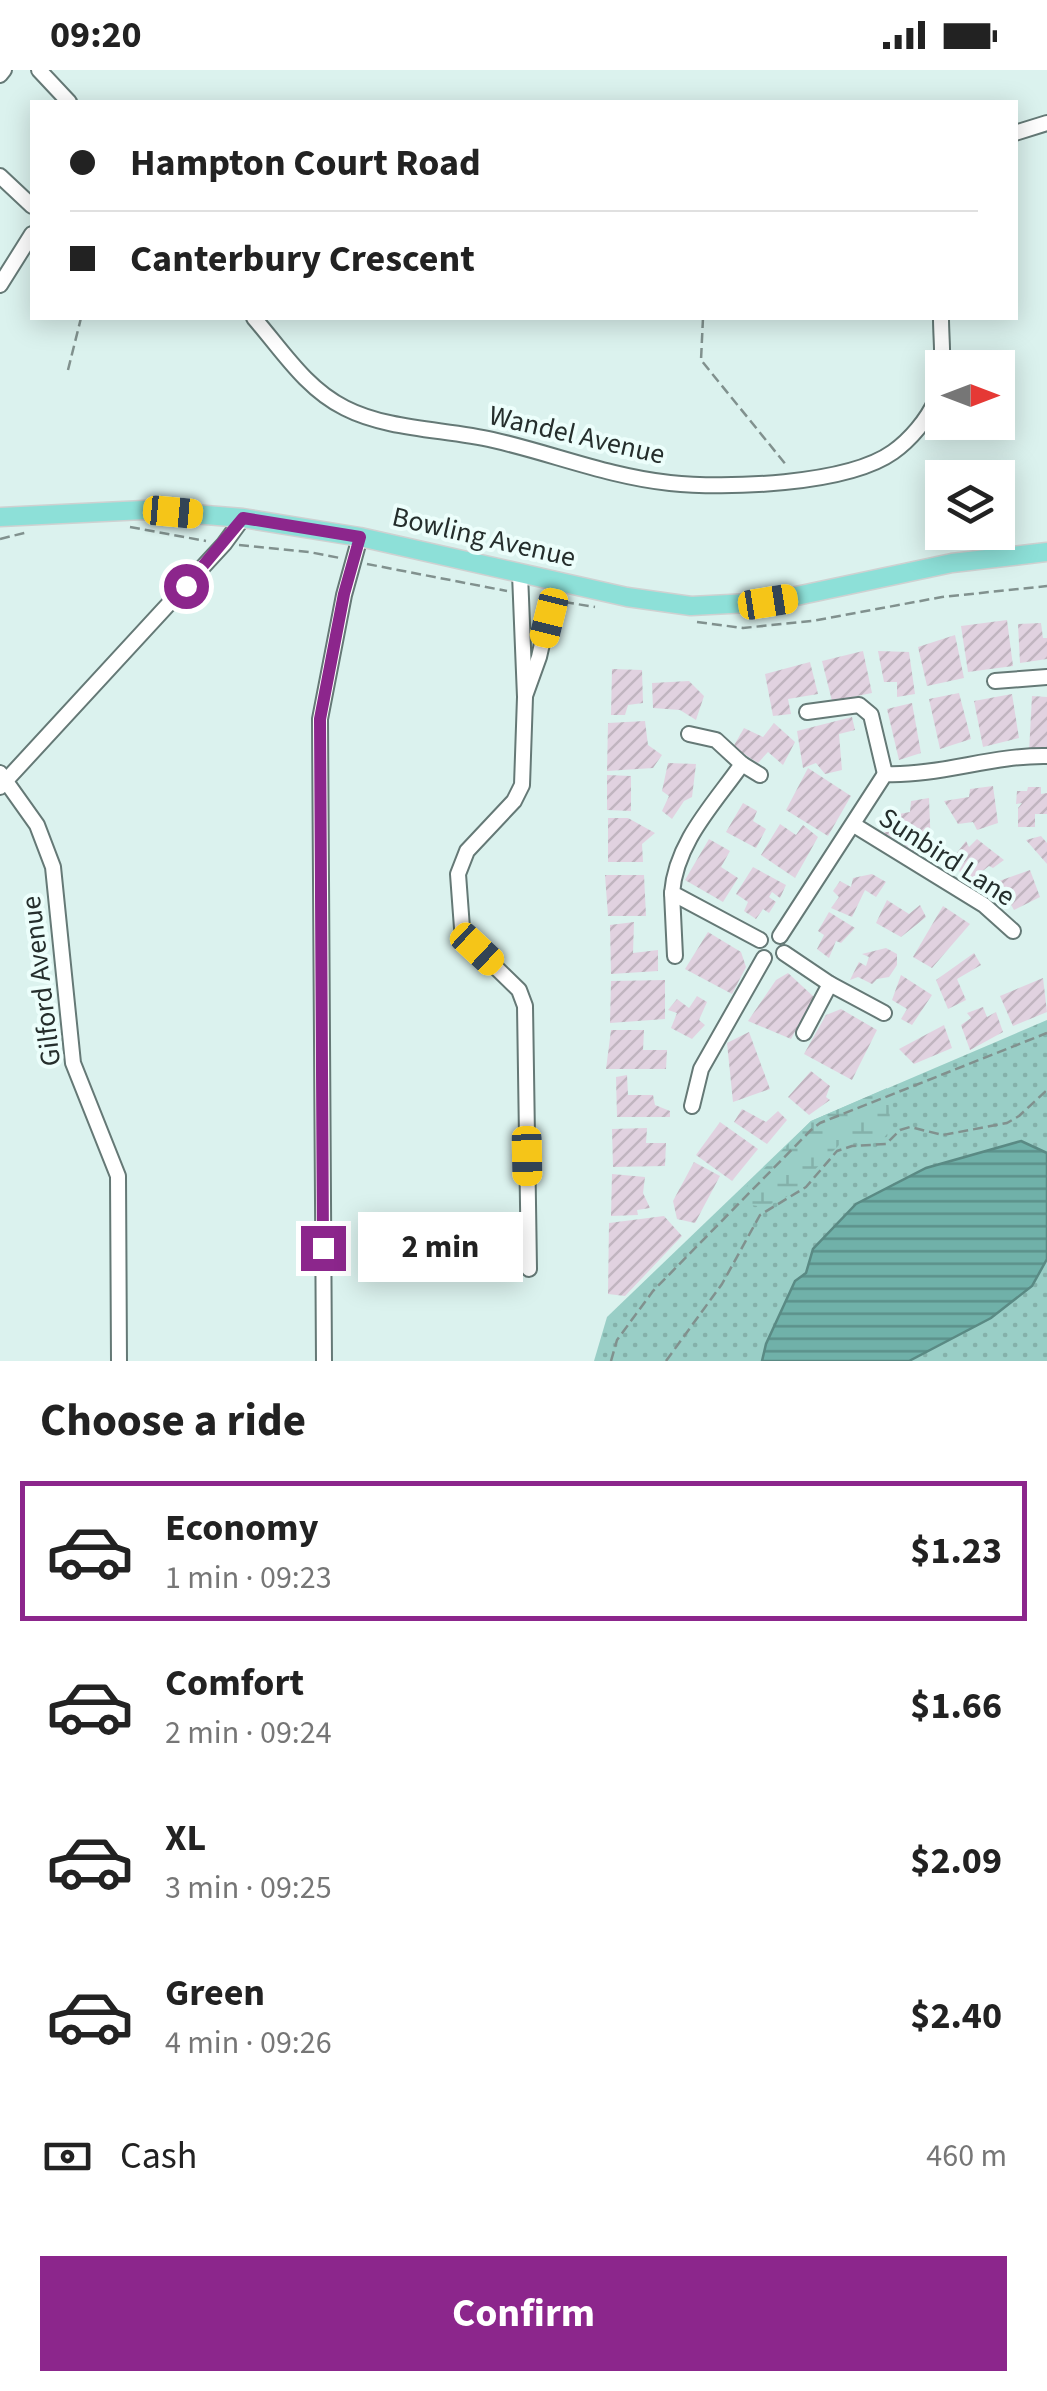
<!DOCTYPE html>
<meta charset="utf-8">
<style>
body{margin:0;font-family:"Source Sans 3",sans-serif;background:#f6f6f6;color:#222;height:100vh;display:flex;flex-direction:column;font-size:38px;white-space:nowrap}
*{box-sizing:border-box;margin:0}
p{font-size:32px;color:#767676}
.icon{flex:none;width:55px;height:55px;fill:none;stroke:currentColor;stroke-width:2;stroke-linecap:round;stroke-linejoin:round}
.map{position:relative;height:1291px;overflow:hidden}
.panel{display:flex;flex-direction:column;background:#fff;flex:1}
.panel>*{flex:none}
.banner{position:absolute;left:30px;top:30px;width:988px;height:220px;border-radius:0px;box-shadow:0 5px 25px #0003;display:grid;align-content:center;height:220px;padding:0 40px;background:#fff}
.needle{width:65px;rotate:90deg}
.fabs{position:absolute;left:925px;top:280px;display:grid;gap:20px}
.fabs a{display:grid;place-items:center;width:90px;height:90px;border-radius:0px;background:#fff;box-shadow:0 5px 25px #0003;font-size:50px}
.end{position:absolute;width:45px;height:45px;margin:-22px;border:12px solid #8c268c;background:#fff;box-shadow:0 0 0 5px #fff}
.from{border-radius:50%}
.bubble{position:absolute;height:70px;border-radius:0px;background:#fff;box-shadow:0 5px 25px #0003;font-size:32px;font-weight:700;line-height:70px;text-align:center}
.car{position:absolute;width:30px;height:60px;margin:-30px -15px;border-radius:12px;box-shadow:0 0 8px 2px #0007;background:linear-gradient(#f5c518 24%,#345 0 40%,#f5c518 0 76%,#345 0 86%,#f5c518 0)}
.banner b{display:flex;align-items:center;gap:35px;height:95px;font-size:38px}
.banner b+b{border-top:2px solid #e0e0e0}
.banner i{width:25px;height:25px;background:#222}
ul{padding:0;list-style:none}
li{display:flex;align-items:center;gap:30px;height:140px;margin:0 20px 15px;padding:0 20px;border:5px solid transparent;border-radius:0px}
li div{flex:1}
li b{display:block;font-size:38px}
li em{font-style:normal;font-weight:700}
li.active{border-color:#8c268c}
li>.icon{width:90px;height:90px;stroke-width:1.5}
h2{padding:0 40px;font-size:45px;line-height:120px}
.pay{display:flex;align-items:center;gap:25px;height:110px;padding:0 40px;font-size:38px}
.pay p{margin-inline-start:auto}
.primary-button{display:flex;gap:20px;margin-top:auto;padding:20px 40px}
.primary-button a{flex:1;height:115px;border-radius:0px;background:#8c268c;color:#fff;font-size:40px;font-weight:700;line-height:115px;text-align:center}
.status{display:flex;justify-content:space-between;align-items:center;height:70px;padding:0 50px;background:#fff;direction:ltr}
.status svg{height:28px;fill:currentColor}
.map>svg:first-child{display:block}
.grass{fill:url(#grass-dots)}
.wetland{fill:url(#wetland-marsh)}
.water{fill:url(#water-rules);stroke:#5a8a84;stroke-width:2.5}
.building{fill:url(#building-hatch)}
.lines{fill:none;stroke-linecap:round;stroke-linejoin:round}
.minor-casing{stroke:#657976;stroke-width:18}
.major-casing{stroke:#cfd1d1;stroke-width:21}
.path{stroke:#81918e;stroke-width:2.5;stroke-dasharray:10 5;stroke-linecap:butt}
.minor{stroke:#fff;stroke-width:14}
.major{stroke:#8de0d8;stroke-width:18}
.route{stroke:#8c268c;stroke-width:12}
.labels{text-anchor:middle;dominant-baseline:central;stroke-width:8;stroke-linejoin:round;paint-order:stroke}
.street-label{font-size:28px;fill:#252e2c;stroke:#ecfefb}
</style>
<div class="status"><b>09:20</b><svg viewBox="0 0 49 12"><path d="M0 12V9h3v3zM5 12V6h3v6zM10 12V3h3v9zM15 12V0h3v12zM26 1h20v11H26zM47 4h2v5h-2z"/></svg></div>
<div class="map">
<svg width="1047" height="1291" viewBox="0 0 1047 1291">
<defs>
<pattern id="grass-dots" width="8" height="8" patternUnits="userSpaceOnUse" patternTransform="scale(2.5)"><rect width="8" height="8" fill="#99cec6"/><path d="M2 2h.1M6 6h.1" fill="none" stroke="#84b1aa" stroke-width="1.8" stroke-linecap="round"/></pattern>
<pattern id="wetland-marsh" width="20" height="14" patternUnits="userSpaceOnUse" patternTransform="scale(2.5)"><rect width="20" height="14" fill="#99cec6"/><path d="M1 5h8M5 5V1M11 12h8M15 12V8" fill="none" stroke="#84b1aa"/></pattern>
<pattern id="water-rules" width="6" height="5" patternUnits="userSpaceOnUse" patternTransform="scale(2.5)"><rect width="6" height="5" fill="#70b1a9"/><path d="M0 2.5h6" fill="none" stroke="#5c908a"/></pattern>
<pattern id="building-hatch" width="6" height="6" patternUnits="userSpaceOnUse" patternTransform="scale(2.5)"><rect width="6" height="6" fill="#e1d2e0"/><path d="M-1 1l2-2M0 6l6-6M5 7l2-2" fill="none" stroke="#c1b5c0"/></pattern>
</defs>
<rect width="100%" height="100%" fill="#dbf2ee"/>
<!-- grass -->
<polygon class="grass" points="1047,950 1047,1291 594,1291 607,1247 811,1051"/>
<!-- wetland -->
<polygon class="wetland" points="887,1018 891,1059 883,1069 840,1074 791,1124 765,1137 750,1135 740,1123 811,1051"/>
<!-- water -->
<polygon class="water" points="1021,1071 1047,1083 1047,1189 1032,1216 991,1248 909,1291 762,1291 766,1274 795,1211 806,1203 813,1179 856,1134 926,1098"/>
<!-- building -->
<g class="building">
<polygon points="1007,550 1013,596 968,602 961,556"/>
<polygon points="1041,553 1043,568 1047,568 1047,589 1020,593 1018,554"/>
<polygon points="955,565 964,608 927,616 918,577"/>
<polygon points="863,581 872,623 832,631 822,591"/>
<polygon points="878,581 909,582 915,624 897,627 897,612 884,612"/>
<polygon points="810,592 818,624 788,629 791,644 773,646 765,604"/>
<polygon points="612,599 642,600 643,633 628,635 625,645 611,645"/>
<polygon points="689,611 704,626 696,650 680,640 653,638 652,613"/>
<polygon points="959,623 971,669 940,679 929,629"/>
<polygon points="1012,624 1019,668 983,677 974,631"/>
<polygon points="1032,626 1047,627 1047,683 1029,682"/>
<polygon points="912,633 921,683 899,690 887,639"/>
<polygon points="852,647 855,660 839,664 842,700 825,704 816,693 803,698 797,661"/>
<polygon points="645,651 648,675 662,685 653,698 607,701 608,653"/>
<polygon points="774,653 795,672 783,695 768,682 758,693 733,677 744,658 763,667"/>
<polygon points="668,693 696,694 692,727 684,731 672,749 662,741 669,726 662,721"/>
<polygon points="808,698 851,726 828,766 786,740"/>
<polygon points="607,705 631,706 631,741 607,740"/>
<polygon points="993,716 998,753 977,760 973,752 958,754 944,731 969,727 970,719"/>
<polygon points="1028,717 1041,717 1041,724 1047,723 1047,744 1035,744 1035,757 1018,757 1018,738 1022,733 1016,734 1017,721 1027,721"/>
<polygon points="929,728 931,778 905,783 904,768 885,769 883,747 910,742 911,731"/>
<polygon points="743,733 757,741 753,751 766,759 756,778 726,762"/>
<polygon points="608,748 628,748 655,763 642,774 643,792 608,792"/>
<polygon points="780,754 796,765 803,755 818,767 795,808 761,785"/>
<polygon points="1041,766 1047,773 1047,794 1026,770"/>
<polygon points="709,769 730,781 721,797 738,808 723,832 685,810"/>
<polygon points="977,769 1004,790 993,798 989,796 971,810 959,801 964,792 956,784 966,771 969,777"/>
<polygon points="753,797 786,815 780,828 772,822 769,827 776,832 769,843 763,839 756,849 744,841 748,832 736,824"/>
<polygon points="1030,800 1040,827 1014,840 1005,824 991,828 988,815"/>
<polygon points="872,804 886,812 876,827 865,820 852,847 831,838 839,827 833,821 840,811 851,817 853,808"/>
<polygon points="605,805 644,805 646,846 608,846"/>
<polygon points="887,830 909,844 920,835 926,847 901,867 876,853"/>
<polygon points="943,836 970,854 932,898 913,887"/>
<polygon points="829,842 855,858 841,873 836,871 829,888 817,879 824,865 818,861"/>
<polygon points="634,852 633,883 658,880 658,901 611,904 610,855"/>
<polygon points="708,862 741,882 746,897 732,924 685,899"/>
<polygon points="886,878 897,884 897,895 889,907 877,909 872,914 858,907 850,910 859,892 866,896 869,887 862,884"/>
<polygon points="974,883 981,895 957,909 966,930 948,939 936,910"/>
<polygon points="788,903 814,927 791,969 748,951 776,910"/>
<polygon points="901,905 932,925 912,955 901,949 907,939 892,930"/>
<polygon points="1043,908 1047,942 1013,956 1000,926"/>
<polygon points="665,910 665,949 610,953 611,911"/>
<polygon points="697,926 707,932 699,950 705,955 692,969 671,958 677,943 668,940 677,929 689,938"/>
<polygon points="983,937 987,947 996,942 1003,962 970,980 961,955 971,948 967,943"/>
<polygon points="841,939 877,960 852,1010 804,984 826,945"/>
<polygon points="944,955 952,978 914,994 899,979"/>
<polygon points="611,960 644,960 643,980 667,980 666,999 606,999"/>
<polygon points="749,962 770,1019 733,1032 727,973"/>
<polygon points="811,1001 830,1016 826,1027 830,1030 809,1045 788,1027"/>
<polygon points="627,1005 628,1025 653,1025 655,1035 670,1041 670,1047 617,1047 616,1007"/>
<polygon points="742,1039 766,1052 778,1041 787,1050 767,1074 734,1052"/>
<polygon points="720,1052 758,1079 732,1111 696,1085"/>
<polygon points="647,1058 646,1073 666,1073 665,1096 613,1097 612,1059"/>
<polygon points="694,1092 720,1106 695,1153 677,1149 673,1131"/>
<polygon points="612,1104 645,1107 643,1123 650,1138 637,1140 638,1145 611,1146"/>
<polygon points="664,1146 682,1166 625,1226 608,1224 609,1153"/>
</g>
<g class="lines">
<defs>
<g id="minor">
<polyline points="39,0 69,32"/>
<polyline points="0,5 4,0"/>
<polyline points="1015,63 1047,53"/>
<polyline points="0,106 32,136"/>
<polyline points="0,215 32,164"/>
<path d="M254 248C281 279 306 319 345 338 388 360 445 359 493 370 551 383 610 407 670 413 724 419 847 415 893 382 910 370 927 350 936 330 946 306 941 274 941 248"/>
<polyline points="520,504 525,627 522,715 514,731 467,781 458,804 462,858 477,879 519,920 525,936 529,1199"/>
<polyline points="995,611 1047,607"/>
<polyline points="525,626 539,587 556,512"/>
<polyline points="807,642 859,635 871,645 885,704"/>
<path d="M689 664 716 670 742 694C714 734 676 772 672 823L760 870"/>
<polyline points="742,694 760,705"/>
<polyline points="0,703 37,755 53,797 73,993 118,1106 119,1291"/>
<polyline points="0,717 224,474 243,448"/>
<polyline points="854,755 984,835 1013,861"/>
<polyline points="672,823 675,886"/>
<path d="M780 866 885 704C940 706 992 685 1047 686"/>
<polyline points="784,883 830,914 884,943"/>
<polyline points="804,963 830,914"/>
<polyline points="692,1036 701,999 764,888"/>
<polyline points="324,1291 320,649 344,525 360,467"/>
</g>
<polyline id="major" points="0,447 144,440 243,448 360,467 627,527 691,536 768,532 952,493 1047,482"/>
</defs>
<!-- minor casing -->
<use href="#minor" class="minor-casing"/>
<!-- major casing -->
<use href="#major" class="major-casing"/>
<!-- path -->
<g class="path">
<polyline points="703,248 701,290 787,396"/>
<polyline points="68,300 81,248"/>
<polyline points="130,457 206,471"/>
<polyline points="0,469 28,462"/>
<polyline points="239,475 309,482 340,488"/>
<polyline points="367,494 507,521"/>
<polyline points="564,532 595,537"/>
<polyline points="697,552 743,558 812,551 942,527 1047,516"/>
<polyline points="611,1291 617,1270 653,1221 811,1060 820,1053 1047,963"/>
<polyline points="666,1291 722,1214 760,1145 806,1117 837,1081 852,1076 886,1074 900,1060 910,1057 943,1065 1007,1053 1019,1046 1047,1020"/>
</g>
<!-- minor -->
<use href="#minor" class="minor"/>
<!-- major -->
<use href="#major" class="major"/>
</g>
<g class="lines">
<!-- route -->
<polyline class="route" points="186,516 243,448 360,467 344,524 320,649 323,1178"/>
</g>
<g class="labels">
<!-- street labels -->
<g class="street-label">
<text transform="translate(577 365) rotate(13)">Wandel Avenue</text>
<text transform="translate(484 467) rotate(13)">Bowling Avenue</text>
<text transform="translate(947 787) rotate(33)">Sunbird Lane</text>
<text transform="translate(41 911) rotate(-97)">Gilford Avenue</text>
</g>
</g>
</svg>
<div class="fabs">
<a><svg class="needle" viewBox="-14 -14 28 28"><path d="M0-13l5 13h-10z" fill="#e53935"/><path d="M0 13l5-13h-10z" fill="#767676"/></svg></a>
<a><svg class="icon" aria-label="layers" viewBox="0 0 24 24"><path d="M12 4l9 5-9 5-9-5zM3 14l9 5 9-5"/></svg></a>
</div>
<i class="end from" style="left:186px;top:516px"></i>
<i class="end" style="left:323px;top:1178px"></i>
<div class="bubble" style="left:358px;top:1142px;width:165px">2 min</div>
<i class="car" style="left:173px;top:442px;rotate:95deg"></i>
<i class="car" style="left:768px;top:532px;rotate:81deg"></i>
<i class="car" style="left:549px;top:548px;rotate:194deg"></i>
<i class="car" style="left:477px;top:879px;rotate:133deg"></i>
<i class="car" style="left:527px;top:1086px;rotate:179deg"></i>
<div class="banner">
<b><i class="from"></i>Hampton Court Road</b>
<b><i></i>Canterbury Crescent</b>
</div>
</div>
<section class="panel">
<h2>Choose a ride</h2>
<ul>
<li class="active"><svg class="icon" aria-label="car" viewBox="0 0 24 24"><path d="M5 17H2v-5l4-1 3-4h7l3 4 3 1v5h-3M9 17h6M6 11h13"/><circle cx="7" cy="17" r="2"/><circle cx="17" cy="17" r="2"/></svg><div><b>Economy</b><p>1 min · 09:23</p></div><em>$1.23</em></li>
<li><svg class="icon" aria-label="car" viewBox="0 0 24 24"><path d="M5 17H2v-5l4-1 3-4h7l3 4 3 1v5h-3M9 17h6M6 11h13"/><circle cx="7" cy="17" r="2"/><circle cx="17" cy="17" r="2"/></svg><div><b>Comfort</b><p>2 min · 09:24</p></div><em>$1.66</em></li>
<li><svg class="icon" aria-label="car" viewBox="0 0 24 24"><path d="M5 17H2v-5l4-1 3-4h7l3 4 3 1v5h-3M9 17h6M6 11h13"/><circle cx="7" cy="17" r="2"/><circle cx="17" cy="17" r="2"/></svg><div><b>XL</b><p>3 min · 09:25</p></div><em>$2.09</em></li>
<li><svg class="icon" aria-label="car" viewBox="0 0 24 24"><path d="M5 17H2v-5l4-1 3-4h7l3 4 3 1v5h-3M9 17h6M6 11h13"/><circle cx="7" cy="17" r="2"/><circle cx="17" cy="17" r="2"/></svg><div><b>Green</b><p>4 min · 09:26</p></div><em>$2.40</em></li>
</ul>
<div class="pay"><svg class="icon" aria-label="cash" viewBox="0 0 24 24"><path d="M3 7h18v10H3z"/><circle cx="12" cy="12" r="2"/></svg>Cash<p>460 m</p></div>
<div class="primary-button"><a>Confirm</a></div>
</section>
